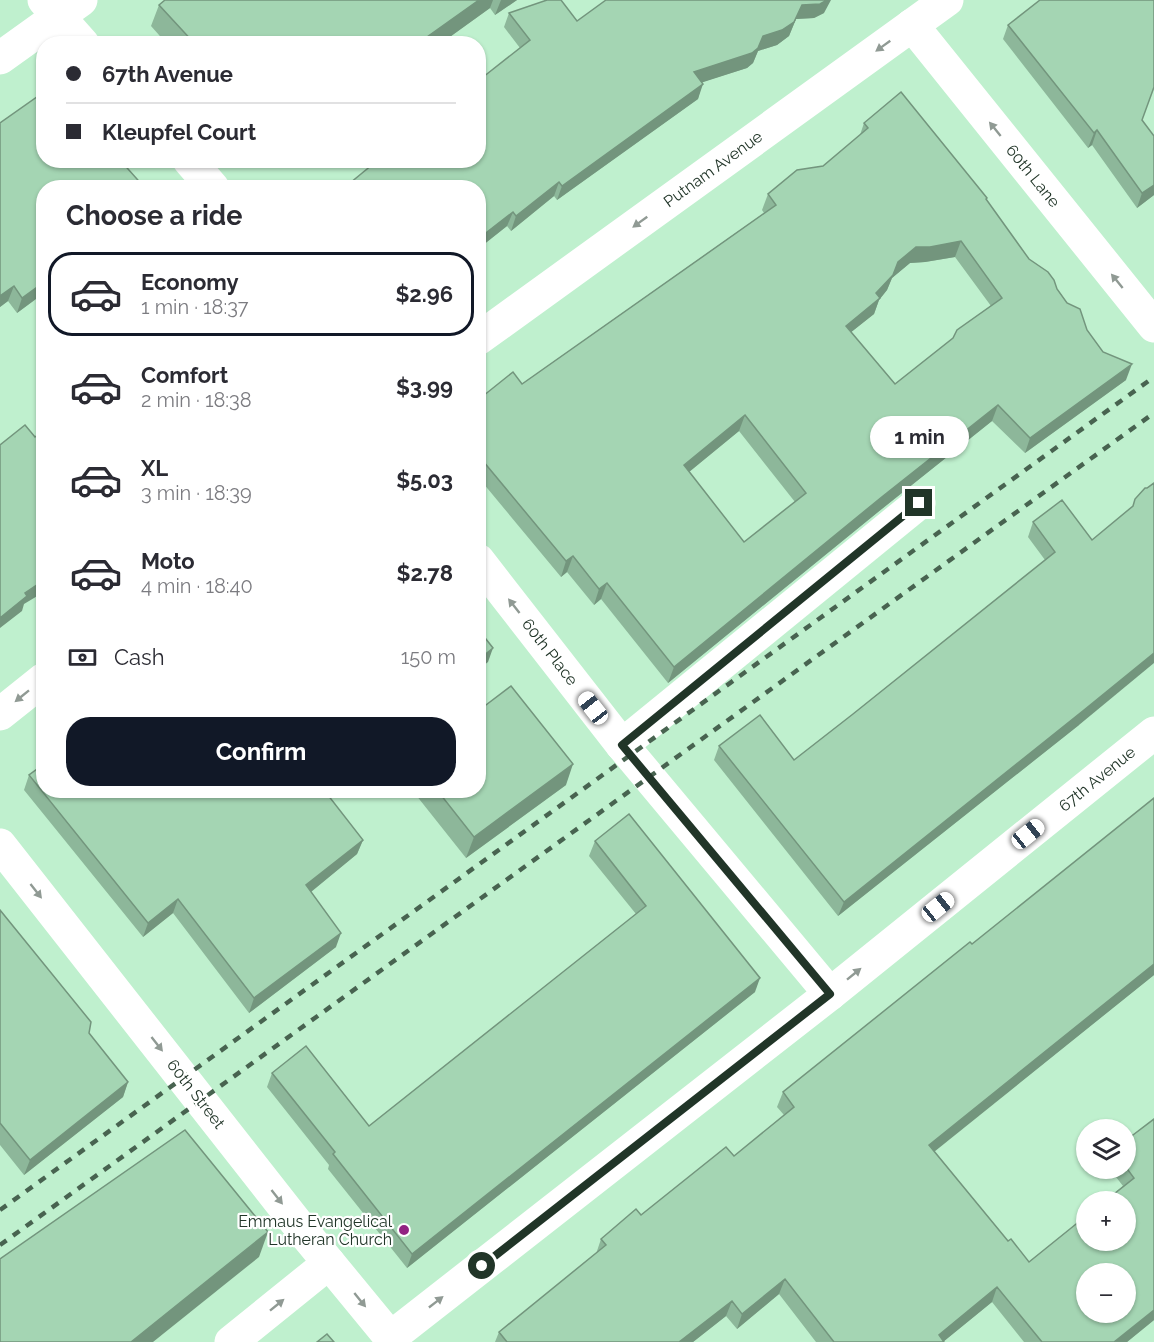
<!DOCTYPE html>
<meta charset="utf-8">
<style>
body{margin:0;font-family:Raleway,sans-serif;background:#f7f7f7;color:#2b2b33;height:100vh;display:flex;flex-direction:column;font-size:22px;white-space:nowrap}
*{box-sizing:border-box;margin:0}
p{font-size:20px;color:#7c7c81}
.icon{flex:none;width:33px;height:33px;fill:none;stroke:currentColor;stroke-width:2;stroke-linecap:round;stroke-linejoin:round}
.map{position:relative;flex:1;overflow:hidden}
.drawer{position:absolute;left:36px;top:180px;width:450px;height:618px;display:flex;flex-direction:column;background:#fff;border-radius:24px;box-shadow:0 2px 4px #0004}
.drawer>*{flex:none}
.hud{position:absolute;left:36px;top:36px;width:450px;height:132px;border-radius:24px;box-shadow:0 2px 4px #0004;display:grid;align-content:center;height:132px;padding:0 30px;background:#fff}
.buttons{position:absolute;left:1076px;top:1119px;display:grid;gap:12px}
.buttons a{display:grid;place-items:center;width:60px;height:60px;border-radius:50%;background:#fff;box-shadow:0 2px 4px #0004;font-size:30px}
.end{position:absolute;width:27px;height:27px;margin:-14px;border:8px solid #213528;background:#fff;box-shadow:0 0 0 3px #fff}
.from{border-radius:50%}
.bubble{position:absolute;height:42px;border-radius:21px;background:#fff;box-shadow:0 2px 4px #0004;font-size:20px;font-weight:700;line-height:42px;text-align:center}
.car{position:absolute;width:18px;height:36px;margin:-18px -9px;border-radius:8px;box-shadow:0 0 4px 2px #0007;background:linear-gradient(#fff 24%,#345 0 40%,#fff 0 76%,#345 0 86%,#fff 0)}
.hud b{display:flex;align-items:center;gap:21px;height:57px;font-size:22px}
.hud b+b{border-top:2px solid #e1e1e2}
.hud i{width:15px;height:15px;background:#2b2b33}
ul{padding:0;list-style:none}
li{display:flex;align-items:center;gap:18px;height:84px;margin:0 12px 9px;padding:0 18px;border:3px solid transparent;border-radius:24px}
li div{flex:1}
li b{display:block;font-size:22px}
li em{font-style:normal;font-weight:700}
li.on{border-color:#111827}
li>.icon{width:54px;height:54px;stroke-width:1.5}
h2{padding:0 30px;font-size:27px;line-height:72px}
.pay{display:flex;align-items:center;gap:15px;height:66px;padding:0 30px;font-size:22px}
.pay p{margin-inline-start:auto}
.button{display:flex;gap:12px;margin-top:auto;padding:12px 30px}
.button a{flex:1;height:69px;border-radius:24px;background:#111827;color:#fff;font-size:24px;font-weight:700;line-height:69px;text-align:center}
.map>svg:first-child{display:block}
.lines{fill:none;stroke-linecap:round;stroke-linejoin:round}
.street{stroke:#fff;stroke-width:33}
.rail{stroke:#486350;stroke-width:4.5;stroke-dasharray:8 8;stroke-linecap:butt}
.wall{fill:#8db79a;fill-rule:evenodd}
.shaded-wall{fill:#73957d}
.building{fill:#a4d5b3;stroke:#73957d;stroke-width:1.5;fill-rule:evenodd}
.oneway{fill:#909a94}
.route{stroke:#213528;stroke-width:8}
.poi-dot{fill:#922282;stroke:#fff;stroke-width:2}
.labels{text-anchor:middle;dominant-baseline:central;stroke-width:4.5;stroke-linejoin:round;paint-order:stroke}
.street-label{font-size:16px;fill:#213528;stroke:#fff}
.poi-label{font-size:16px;fill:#213528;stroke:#fff;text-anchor:end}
</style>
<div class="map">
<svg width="1154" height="1342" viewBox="0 0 1154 1342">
<rect width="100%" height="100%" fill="#bff0ce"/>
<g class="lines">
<!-- street -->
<g class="street">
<polyline points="44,0 83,44"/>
<polyline points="912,25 1154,326"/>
<polyline points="0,58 81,0"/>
<polyline points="189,160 213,188"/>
<polyline points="478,339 947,0"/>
<polyline points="478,560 622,745 830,994"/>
<polyline points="0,714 44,679"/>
<polyline points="622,745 919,503"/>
<polyline points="0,845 306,1235 394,1342"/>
<polyline points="390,1338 830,994 1154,733"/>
<polyline points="231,1342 329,1263"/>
</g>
<!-- rail -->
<g class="rail">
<polyline points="0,1210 1154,377"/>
<polyline points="0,1245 1154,413"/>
</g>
</g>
<!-- wall -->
<g class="wall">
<polygon points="165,0 517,0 495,15 490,8 440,44 167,44 151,26 159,5"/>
<polygon points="509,13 577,21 824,13 814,18 796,19 789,36 777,45 758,51 753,63 747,68 702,82 698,99 557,200 554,196 511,231 507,226 478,249 478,188 520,48 504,27"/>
<polygon points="1008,25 1151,95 1142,120 1154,195 1137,208 1092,145 1088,148 1003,39"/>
<polygon points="0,123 44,188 44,293 17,313 8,301 0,307"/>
<path d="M864 123 987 198 986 200 1029 259 1057 289 1103 352 1126 380 1025 453 992 421 878 512 668 683 601 599 594 605 567 572 561 577 478 477V400L522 384 764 213 762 210 768 194 823 166 860 135ZM955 257 991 306 953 338 895 384 851 332 874 314 879 300 887 290 892 278 910 263 925 262ZM739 431 795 502 744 542 689 472Z"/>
<polygon points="1062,500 1079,725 838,916 714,760 719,746 794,760 852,716 853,714 1045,560 1028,537 1033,522"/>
<polygon points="29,775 363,840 357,854 311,892 336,947 249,1013 173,913 143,937 24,790"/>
<polygon points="566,785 466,858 412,790 478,790"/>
<polygon points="595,841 755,992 407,1268 328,1169 329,1165 267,1087 272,1073 369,1126 636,914 589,856"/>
<polygon points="0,910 89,1033 128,1082 123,1097 24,1175 0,1145"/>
<polygon points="972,944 1154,975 934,1151 1008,1241 1029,1262 1123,1186 1109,1168 1125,1168 1125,1141 1154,1119 1154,1320 1127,1342 1024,1342 992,1302 944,1341 944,1342 816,1342 779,1294 737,1329 726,1316 693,1342 495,1342 499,1332 596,1254 601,1239 641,1215 734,1156 784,1115 777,1107 783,1092"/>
</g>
<!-- shaded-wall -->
<g class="shaded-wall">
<polygon points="479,0 493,0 490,8 440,44 417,44"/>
<polygon points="501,0 517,0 495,15"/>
<polygon points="827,0 831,0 824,13 814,18 796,19 789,36 777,45 758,51 753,63 747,68 688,87 694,72 763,36 802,5"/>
<polygon points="703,84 698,99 557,200 562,186"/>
<polygon points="1097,130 1092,145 1088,148 1094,133"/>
<polygon points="559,182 554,196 511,231 516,216"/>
<polygon points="1154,185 1154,195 1137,208 1142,193"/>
<polygon points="513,212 507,226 478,249 478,239"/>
<polygon points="961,241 955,257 925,262 910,263 892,278 887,290 879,300 874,314 840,341 846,326 876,293 898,262 916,247"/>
<polygon points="44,282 44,293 17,313 22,298"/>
<polygon points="14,286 8,301 0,307 0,296"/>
<polygon points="1132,364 1126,380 1025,453 1030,438"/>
<polygon points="998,405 992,421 878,512 668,683 674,667 883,496"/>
<polygon points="745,415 739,431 678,481 684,465"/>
<polygon points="573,556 567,572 561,577 566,561"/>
<polygon points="44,580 44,592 24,604 22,611 0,628 0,618 25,593"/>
<polygon points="607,583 601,599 594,605 599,589"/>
<polygon points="493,648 488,662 478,670 478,660"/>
<polygon points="1154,653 1154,663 1079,725 838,916 844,902"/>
<polygon points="573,764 566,785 466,858 474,837"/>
<polygon points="363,840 357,854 301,900 306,885"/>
<polygon points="178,899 173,913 143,937 148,923"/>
<polygon points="341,933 336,947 249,1013 254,998"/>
<polygon points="1154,964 1154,975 924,1160 929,1145"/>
<polygon points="760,978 755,992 407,1268 412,1254"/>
<polygon points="128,1082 123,1097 24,1175 30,1160"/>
<polygon points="268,1232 259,1257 153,1342 131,1342"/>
<polygon points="785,1279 779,1294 737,1329 742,1314"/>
<polygon points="997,1287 992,1302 943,1342 939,1335"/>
<polygon points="732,1301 726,1316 693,1342 679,1342"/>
<polygon points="1154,1310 1154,1320 1127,1342 1114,1342"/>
</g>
<!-- building -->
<g class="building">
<polygon points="165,0 479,0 417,44 195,44 159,5"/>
<polygon points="547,0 561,0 577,21 606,0 827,0 820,4 802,5 794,22 782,30 763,36 758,48 752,53 694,72 703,84 562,186 559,182 516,216 513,212 478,239 478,188 344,188 378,160 478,160 478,81 530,40 509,13"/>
<polygon points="1040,0 1154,0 1154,87 1142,120 1154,136 1154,185 1142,193 1097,130 1094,133 1008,25"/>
<polygon points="44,92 44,160 120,160 145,188 44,188 44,282 22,298 14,286 0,296 0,123"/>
<path d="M901 92 987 198 986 199 1029 259 1048 272 1054 280 1057 289 1067 303 1080 309 1087 330 1103 352 1132 364 1030 438 998 405 883 496 674 667 607 583 599 589 573 556 566 561 478 455V400L513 372 522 384 776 205 768 194 797 170 823 166 868 128 864 123ZM961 241 1002 298 957 330 953 338 895 384 846 326 880 298 876 293 893 275 898 262 916 247H930ZM745 415 806 493 744 542 684 465Z"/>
<polygon points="25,425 35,437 44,430 44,580 25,593 27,596 0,618 0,445"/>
<polygon points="1154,483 1154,653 1084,710 844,902 719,746 760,715 794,760 853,714 1055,552 1033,522 1062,500 1092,540 1133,506 1135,499 1145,488 1147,488"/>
<polygon points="478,629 493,648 478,660"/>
<polygon points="511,686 573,764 474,837 437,790 478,790 478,711"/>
<polygon points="44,764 44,790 324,790 363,840 306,885 341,933 254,998 178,899 148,923 29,775"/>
<path d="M1154 798V964L929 1145 1008 1241 1011 1239 1029 1262 1086 1216V1240H1125V1202H1104L1134 1178 1125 1166V1141L1154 1119V1310L1114 1342H1042L997 1287 939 1335 944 1342H834L785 1279 742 1314 732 1301 679 1342H507L499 1332 606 1245 601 1239 636 1209 641 1215 726 1147 734 1156 794 1107 783 1092 970 942 972 944ZM1086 1274H1125V1312H1086Z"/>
<polygon points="629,814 760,978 412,1254 333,1154 335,1152 272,1073 306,1046 369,1126 646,906 595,841"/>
<polygon points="0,910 91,1022 89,1033 128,1082 30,1160 0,1123"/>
<polygon points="185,1130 268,1232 131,1342 0,1342 0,1259"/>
<polygon points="327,1334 334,1342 317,1342"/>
</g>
<!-- one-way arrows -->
<defs><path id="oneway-solid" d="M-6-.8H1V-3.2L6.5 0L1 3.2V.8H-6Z" transform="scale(1.5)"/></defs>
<g class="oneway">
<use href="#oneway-solid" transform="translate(883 46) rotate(144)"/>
<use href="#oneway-solid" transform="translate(995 129) rotate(-129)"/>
<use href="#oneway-solid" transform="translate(640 222) rotate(144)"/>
<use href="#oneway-solid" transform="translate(1117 281) rotate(-129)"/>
<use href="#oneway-solid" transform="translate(514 606) rotate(-128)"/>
<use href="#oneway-solid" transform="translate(22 696) rotate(141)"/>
<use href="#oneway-solid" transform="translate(36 891) rotate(52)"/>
<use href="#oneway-solid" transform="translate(854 974) rotate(-39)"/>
<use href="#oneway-solid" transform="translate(157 1044) rotate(52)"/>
<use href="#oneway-solid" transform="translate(277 1197) rotate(52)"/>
<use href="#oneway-solid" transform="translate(360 1300) rotate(51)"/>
<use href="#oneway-solid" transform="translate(436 1302) rotate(-38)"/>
<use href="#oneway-solid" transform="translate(277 1305) rotate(-39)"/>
</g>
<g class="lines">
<!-- route -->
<polyline class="route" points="482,1266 830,994 622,745 919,503"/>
</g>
<!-- markers -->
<circle class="poi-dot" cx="404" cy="1230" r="6"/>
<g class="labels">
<!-- street labels -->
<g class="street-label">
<text transform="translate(713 169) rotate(-36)">Putnam Avenue</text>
<text transform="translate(1033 176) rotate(51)">60th Lane</text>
<text transform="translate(550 652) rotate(52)">60th Place</text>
<text transform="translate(1097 779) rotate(-39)">67th Avenue</text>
<text transform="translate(196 1094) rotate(52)">60th Street</text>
</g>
<!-- poi labels -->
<g class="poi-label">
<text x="392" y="1221">Emmaus Evangelical<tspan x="392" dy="18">Lutheran Church</tspan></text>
</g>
</g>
</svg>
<div class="buttons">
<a><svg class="icon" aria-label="layers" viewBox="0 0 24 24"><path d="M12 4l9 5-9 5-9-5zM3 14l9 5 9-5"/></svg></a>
<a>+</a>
<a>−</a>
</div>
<i class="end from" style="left:482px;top:1266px"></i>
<i class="end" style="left:919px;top:503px"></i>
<div class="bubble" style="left:870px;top:416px;width:99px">1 min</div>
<i class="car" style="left:593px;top:708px;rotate:322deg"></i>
<i class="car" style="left:1028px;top:834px;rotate:51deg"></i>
<i class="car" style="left:938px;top:907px;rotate:51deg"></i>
<div class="hud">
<b><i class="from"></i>67th Avenue</b>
<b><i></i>Kleupfel Court</b>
</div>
<section class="drawer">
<h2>Choose a ride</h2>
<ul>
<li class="on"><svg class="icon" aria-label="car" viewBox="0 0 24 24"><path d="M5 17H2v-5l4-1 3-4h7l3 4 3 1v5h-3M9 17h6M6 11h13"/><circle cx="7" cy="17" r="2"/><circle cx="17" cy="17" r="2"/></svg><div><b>Economy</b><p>1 min · 18:37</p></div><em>$2.96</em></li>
<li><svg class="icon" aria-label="car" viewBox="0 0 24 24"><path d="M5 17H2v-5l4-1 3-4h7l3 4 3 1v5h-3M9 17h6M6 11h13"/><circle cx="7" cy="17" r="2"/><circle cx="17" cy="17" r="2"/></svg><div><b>Comfort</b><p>2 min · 18:38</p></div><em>$3.99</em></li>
<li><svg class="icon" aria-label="car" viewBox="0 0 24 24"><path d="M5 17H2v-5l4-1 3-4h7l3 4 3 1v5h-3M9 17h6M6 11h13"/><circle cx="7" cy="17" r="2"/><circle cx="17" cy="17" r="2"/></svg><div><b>XL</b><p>3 min · 18:39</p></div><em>$5.03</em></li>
<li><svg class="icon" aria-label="car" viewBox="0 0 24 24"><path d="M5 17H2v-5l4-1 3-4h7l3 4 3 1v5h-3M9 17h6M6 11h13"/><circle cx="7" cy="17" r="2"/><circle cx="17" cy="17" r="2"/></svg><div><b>Moto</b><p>4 min · 18:40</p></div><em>$2.78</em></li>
</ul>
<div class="pay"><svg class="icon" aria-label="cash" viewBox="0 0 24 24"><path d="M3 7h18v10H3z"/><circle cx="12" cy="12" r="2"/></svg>Cash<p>150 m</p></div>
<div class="button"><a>Confirm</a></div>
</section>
</div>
